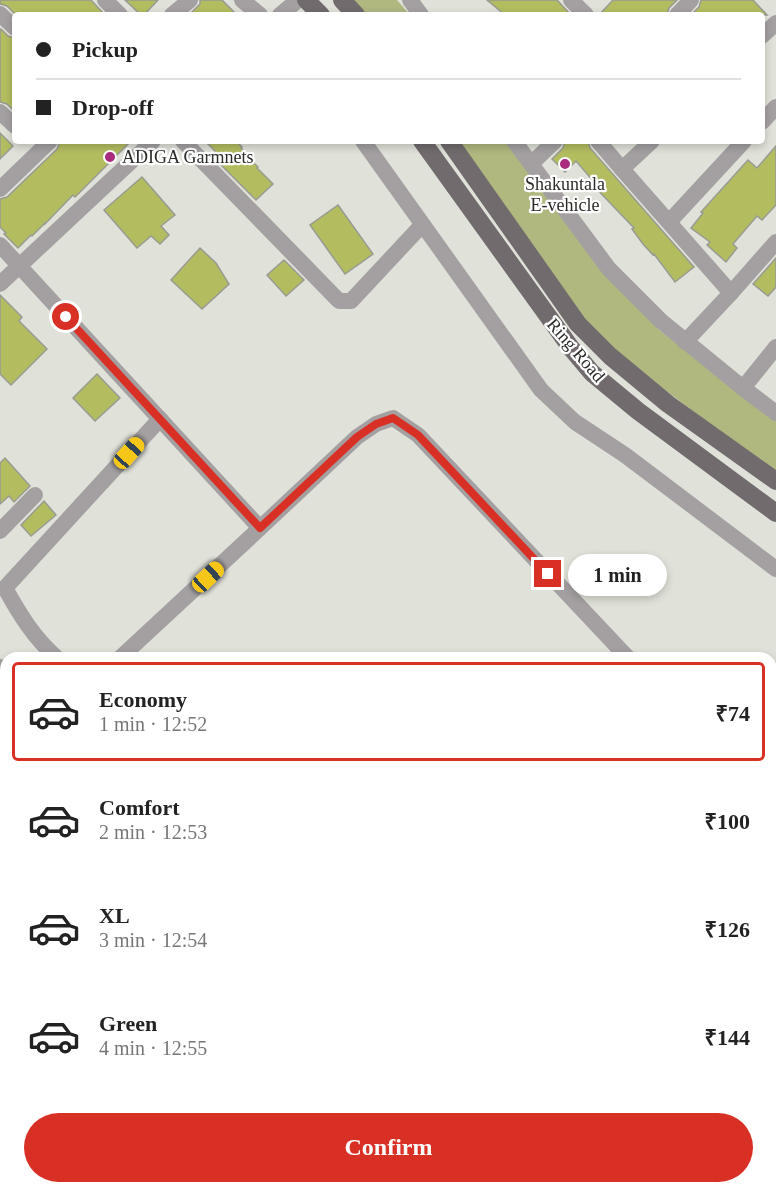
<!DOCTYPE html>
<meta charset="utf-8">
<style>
body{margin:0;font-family:"Times New Roman",serif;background:#f2f2f2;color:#222;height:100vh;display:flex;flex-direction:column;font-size:22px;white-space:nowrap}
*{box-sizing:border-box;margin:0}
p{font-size:20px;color:#767676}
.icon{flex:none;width:33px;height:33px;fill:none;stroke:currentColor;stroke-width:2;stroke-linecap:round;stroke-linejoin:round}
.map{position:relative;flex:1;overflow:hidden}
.panel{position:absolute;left:0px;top:652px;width:777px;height:542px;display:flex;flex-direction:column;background:#fff;border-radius:18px 18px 0 0;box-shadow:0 3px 9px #0003}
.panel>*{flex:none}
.top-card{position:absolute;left:12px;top:12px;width:753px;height:132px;border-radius:6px;box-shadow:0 3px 9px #0003;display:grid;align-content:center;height:132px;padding:0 24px;background:#fff}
.end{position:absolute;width:27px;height:27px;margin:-14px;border:8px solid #d93025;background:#fff;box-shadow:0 0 0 3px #fff}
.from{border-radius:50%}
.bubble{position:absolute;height:42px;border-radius:21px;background:#fff;box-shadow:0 3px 9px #0003;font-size:20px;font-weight:700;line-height:42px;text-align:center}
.car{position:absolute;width:18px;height:36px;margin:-18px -9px;border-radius:8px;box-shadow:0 0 4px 2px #0007;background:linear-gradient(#f5c518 24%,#345 0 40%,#f5c518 0 76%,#345 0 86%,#f5c518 0)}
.top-card b{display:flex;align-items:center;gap:21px;height:57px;font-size:22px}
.top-card b+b{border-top:2px solid #e0e0e0}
.top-card i{width:15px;height:15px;background:#222}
ul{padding:10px 0 0;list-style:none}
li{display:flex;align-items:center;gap:18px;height:99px;margin:0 12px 9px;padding:0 12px;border:3px solid transparent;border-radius:6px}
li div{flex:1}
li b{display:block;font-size:22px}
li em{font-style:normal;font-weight:700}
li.on{border-color:#d93025}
li>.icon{width:54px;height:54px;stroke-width:1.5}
.cta{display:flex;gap:12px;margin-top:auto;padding:12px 24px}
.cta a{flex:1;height:69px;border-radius:36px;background:#d93025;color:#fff;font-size:24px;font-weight:700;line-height:69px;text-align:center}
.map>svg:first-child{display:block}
.green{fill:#b0b77f}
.building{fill:#b3bd60;stroke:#999b93;stroke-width:1.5}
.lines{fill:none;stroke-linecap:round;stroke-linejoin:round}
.minor{stroke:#a4a0a2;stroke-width:16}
.major{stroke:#716b6e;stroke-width:18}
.route{stroke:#d93025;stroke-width:8}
.poi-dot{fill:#a92c7e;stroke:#fff;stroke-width:2}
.labels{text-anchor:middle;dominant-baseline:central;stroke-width:4.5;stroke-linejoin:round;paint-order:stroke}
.poi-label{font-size:18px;fill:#2b2b28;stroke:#fff;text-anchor:start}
.street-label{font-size:18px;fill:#2b2b28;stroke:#fff}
</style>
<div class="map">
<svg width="776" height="1193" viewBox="0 0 776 1193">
<rect width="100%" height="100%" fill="#e0e2d9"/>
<!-- green -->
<g class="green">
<polygon points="341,0 397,0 410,15 354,15"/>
<polygon points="446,141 513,141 659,330 776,418 776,474 578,324"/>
</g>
<!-- building -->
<g class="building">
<polygon points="0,0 91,0 105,15 16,15 7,6 0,4"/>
<polygon points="125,0 158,0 144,15 141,15"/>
<polygon points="200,0 222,0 237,15 191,15 190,14 200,4"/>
<polygon points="487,0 557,0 571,15 505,15"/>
<polygon points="613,0 677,0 669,8 667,15 599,15"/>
<polygon points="701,0 753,0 767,15 691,15 699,7"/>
<polygon points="1,29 8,36 15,38 15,112 7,104 0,102 0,31"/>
<polygon points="0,133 13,146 0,159"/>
<polygon points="60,141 131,141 75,197 73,195 45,224 45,223 32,236 31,235 18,248 4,234 6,233 0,227 0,199 7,197 57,149"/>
<polygon points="205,141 236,141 242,147 241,148 249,156 248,157 258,167 257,168 273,184 256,200 215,159 219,155"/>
<polygon points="565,141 588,141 590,148 694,267 675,282 654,254 653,255 643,244 632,229 634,228 592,184 594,182 576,161 565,172 552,159 563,148"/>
<polygon points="776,146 776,205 762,220 757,216 733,244 737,248 726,262 707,245 710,242 691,228 703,213 701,212 748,160 757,168"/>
<polygon points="142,177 175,215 161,226 169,235 160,244 151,236 137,248 104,210"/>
<polygon points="338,205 373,254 345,274 310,225"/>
<polygon points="200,248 216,263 229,284 202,309 171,280"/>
<polygon points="776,258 776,287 768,296 753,284"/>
<polygon points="284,260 304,280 286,296 267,275"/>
<polygon points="0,295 22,317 19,321 47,349 11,385 0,374"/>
<polygon points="97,374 120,398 95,421 73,398"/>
<polygon points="5,458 30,486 14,502 9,496 0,504 0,463"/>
<polygon points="44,501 56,515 31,536 21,525"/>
</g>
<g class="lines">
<!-- minor -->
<g class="minor">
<polyline points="105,0 120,15"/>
<polyline points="242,0 260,15"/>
<polyline points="410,0 421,15"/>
<polyline points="571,0 586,15"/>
<polyline points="0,14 15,28"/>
<polyline points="172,15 190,0"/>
<polyline points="280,15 298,0"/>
<polyline points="677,15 691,0"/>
<polyline points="762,36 776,23"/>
<polyline points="0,112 15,126"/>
<polyline points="762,122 776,107"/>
<polyline points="183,141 339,301 351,301 422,225"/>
<polyline points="363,141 541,390 575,422 625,455 776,569"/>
<polyline points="514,141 609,269 661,321 743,388 776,413"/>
<polyline points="598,141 622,169 652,141"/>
<polyline points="531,164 555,141"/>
<polyline points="622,169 731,293"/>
<polyline points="0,189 50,141"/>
<polyline points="669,222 744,141"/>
<polyline points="0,245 260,528 120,658"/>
<polyline points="0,284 153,141"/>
<polyline points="685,342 731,293 776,242"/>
<polyline points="743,388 776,347"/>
<polyline points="260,528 357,437 376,424 393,418 418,435 628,658"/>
<polyline points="0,531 35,495"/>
<path d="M57 658C34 638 20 615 5 588L160 419"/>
<polyline points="0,667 6,673"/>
<polyline points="771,763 776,762"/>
<polyline points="0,770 6,776"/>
<polyline points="0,836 6,842"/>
<polyline points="0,914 6,909"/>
<polyline points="0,1013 6,1007"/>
<polyline points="0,1094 6,1099"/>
<polyline points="771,1120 776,1115"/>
<polyline points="99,1188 104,1193"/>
<polyline points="329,1188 335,1193"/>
<polyline points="473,1188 478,1193"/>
<polyline points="615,1188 619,1193"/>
<polyline points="219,1193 225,1188"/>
<polyline points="294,1193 299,1188"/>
<polyline points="380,1193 386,1188"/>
<polyline points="553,1193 558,1188"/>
</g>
<!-- major -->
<g class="major">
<polyline points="306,0 321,15"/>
<polyline points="342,0 356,15"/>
<polyline points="422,141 571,348 592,373 638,411 776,513"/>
<polyline points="449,141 578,324 610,356 668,404 776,481"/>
</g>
</g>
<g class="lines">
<!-- route -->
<polyline class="route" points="66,317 260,528 357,437 376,424 393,418 418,435 548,574"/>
</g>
<!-- markers -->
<g class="poi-dot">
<circle cx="110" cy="157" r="6"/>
<circle cx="565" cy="164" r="6"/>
</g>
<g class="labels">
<!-- poi labels -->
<g class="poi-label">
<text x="122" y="157">ADIGA Garmnets</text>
<text x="565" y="184" text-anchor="middle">Shakuntala<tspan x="565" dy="21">E-vehicle</tspan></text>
</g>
<!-- street labels -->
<g class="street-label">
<text transform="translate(576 350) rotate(49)">Ring Road</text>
</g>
</g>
</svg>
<i class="end from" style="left:66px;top:317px"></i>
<i class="end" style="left:548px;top:574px"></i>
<div class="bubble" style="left:568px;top:554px;width:99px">1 min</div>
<i class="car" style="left:129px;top:453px;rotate:42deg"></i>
<i class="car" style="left:208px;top:577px;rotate:47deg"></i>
<div class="top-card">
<b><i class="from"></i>Pickup</b>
<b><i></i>Drop-off</b>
</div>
<section class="panel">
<ul>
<li class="on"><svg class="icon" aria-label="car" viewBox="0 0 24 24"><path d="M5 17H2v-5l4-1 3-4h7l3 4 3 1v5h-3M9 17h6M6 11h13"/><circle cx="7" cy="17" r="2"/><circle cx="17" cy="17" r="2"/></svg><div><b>Economy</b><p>1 min · 12:52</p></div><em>₹74</em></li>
<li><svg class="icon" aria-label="car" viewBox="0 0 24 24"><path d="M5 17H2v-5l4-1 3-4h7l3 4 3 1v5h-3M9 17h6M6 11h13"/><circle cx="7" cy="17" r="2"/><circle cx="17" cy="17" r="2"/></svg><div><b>Comfort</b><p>2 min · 12:53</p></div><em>₹100</em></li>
<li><svg class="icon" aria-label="car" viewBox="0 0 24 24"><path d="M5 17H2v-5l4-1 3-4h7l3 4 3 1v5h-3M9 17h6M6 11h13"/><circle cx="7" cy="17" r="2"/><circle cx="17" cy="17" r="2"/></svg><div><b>XL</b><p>3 min · 12:54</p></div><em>₹126</em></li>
<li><svg class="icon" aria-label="car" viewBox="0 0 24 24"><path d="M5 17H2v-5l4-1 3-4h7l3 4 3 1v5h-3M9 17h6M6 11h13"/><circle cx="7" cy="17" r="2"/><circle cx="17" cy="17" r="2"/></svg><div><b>Green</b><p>4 min · 12:55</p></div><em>₹144</em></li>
</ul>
<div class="cta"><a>Confirm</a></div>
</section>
</div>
